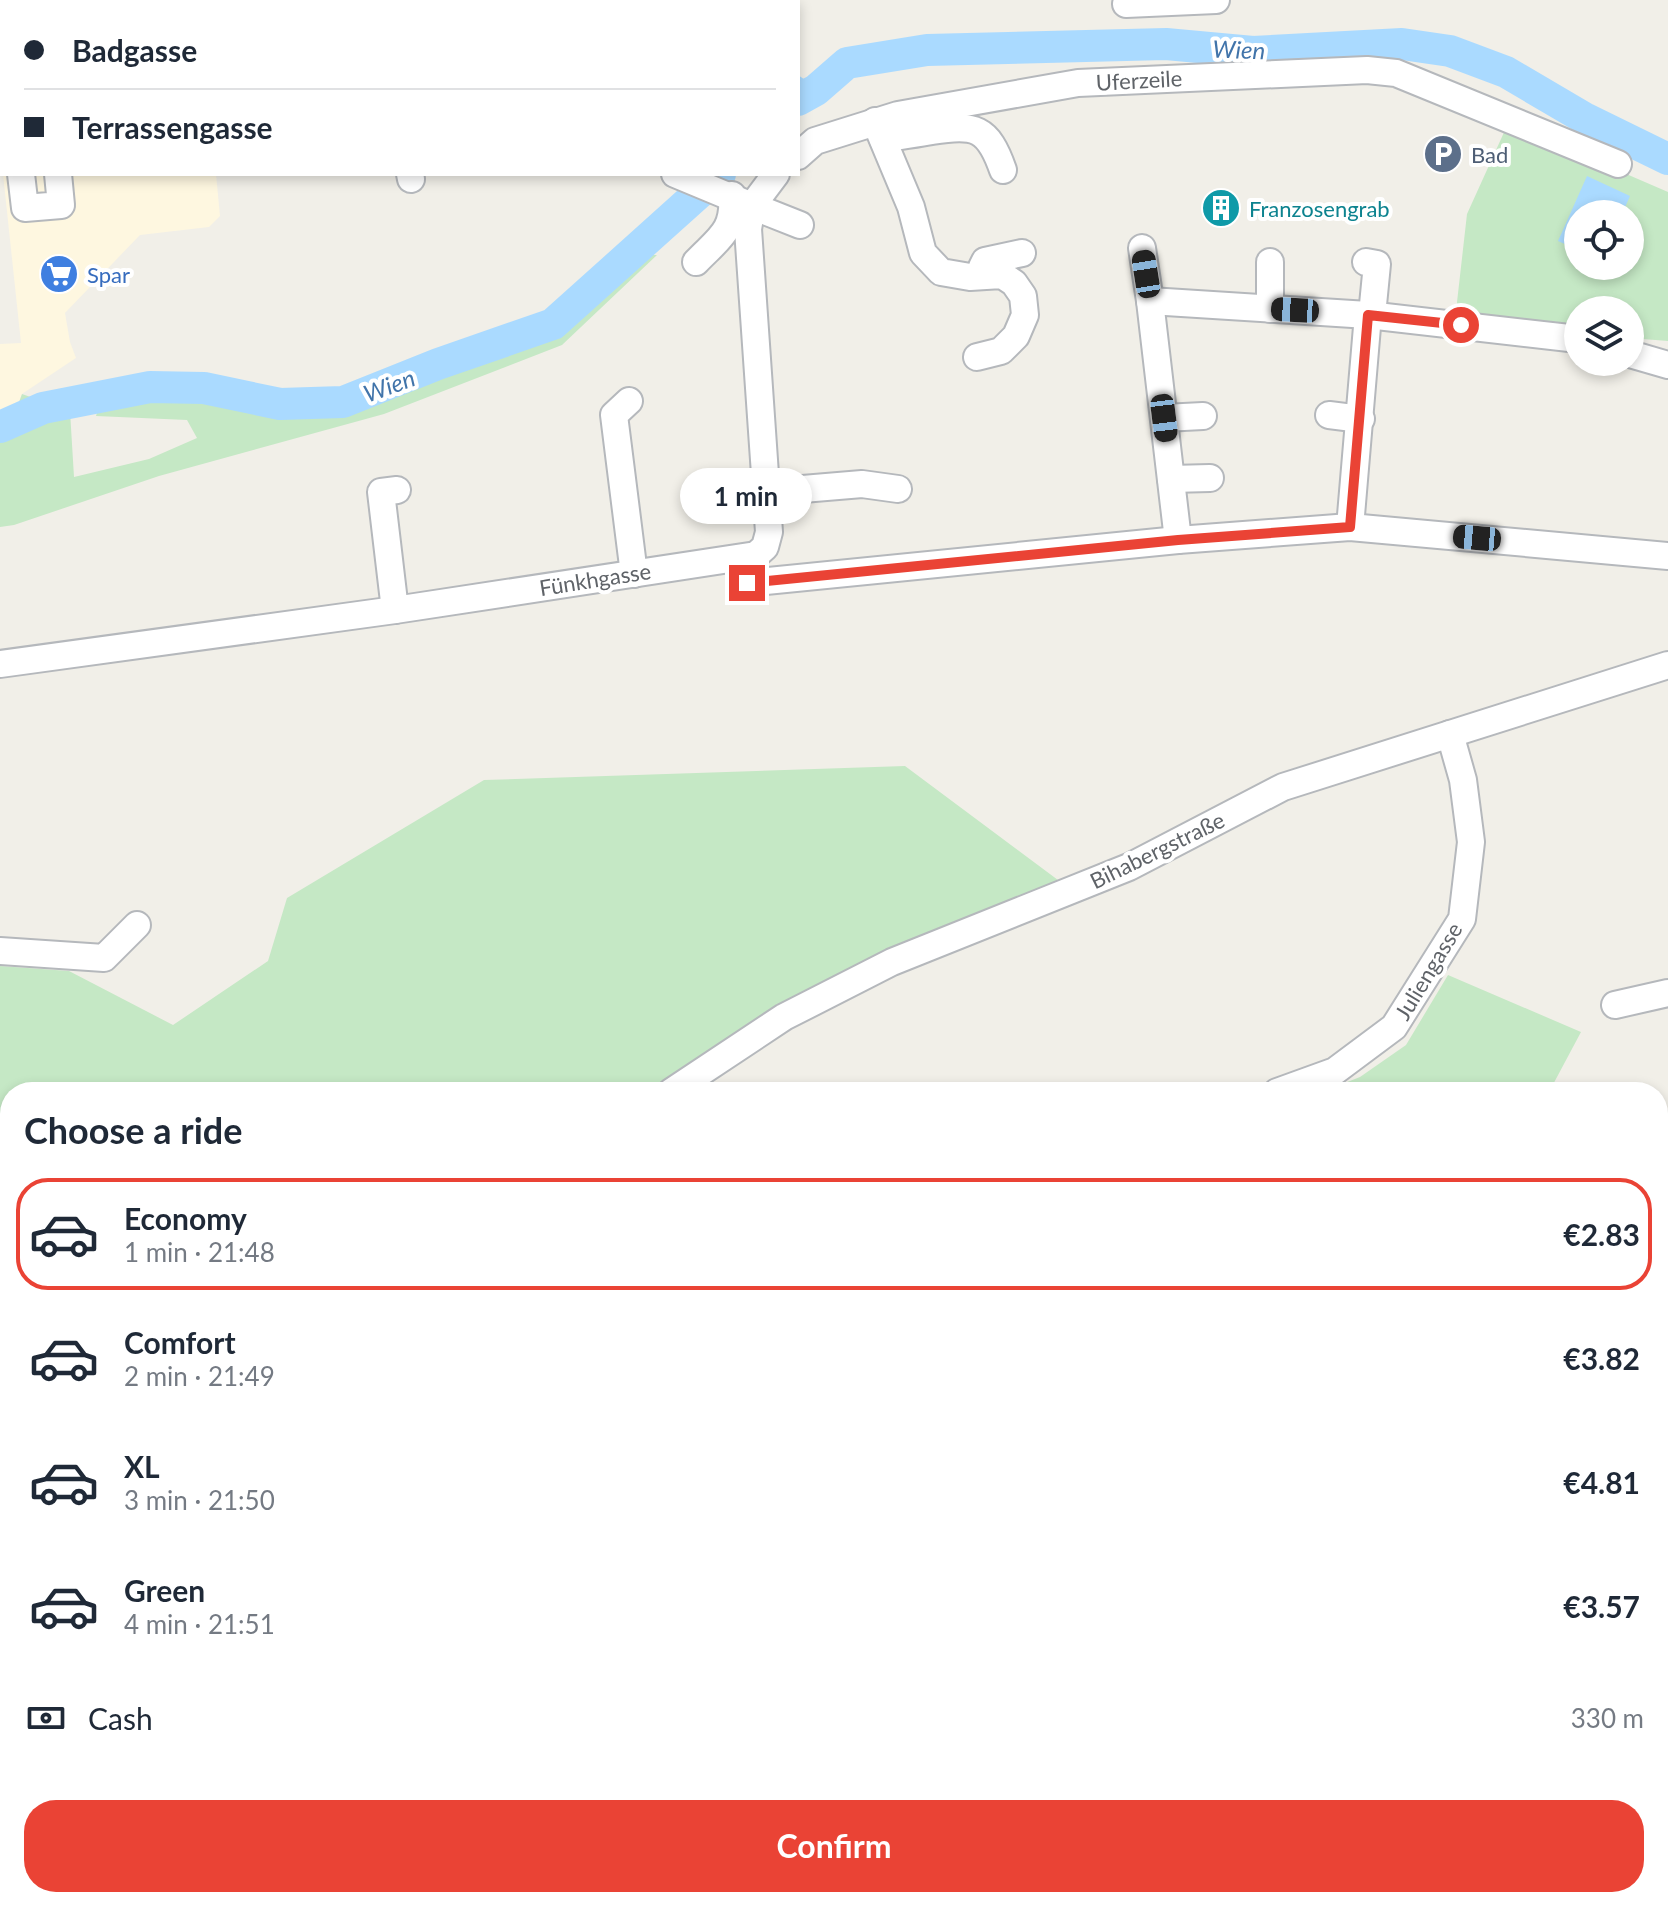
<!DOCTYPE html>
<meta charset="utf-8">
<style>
body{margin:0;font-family:Lato,sans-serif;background:#f6f6f7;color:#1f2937;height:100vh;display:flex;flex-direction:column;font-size:30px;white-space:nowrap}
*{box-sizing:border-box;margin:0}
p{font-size:26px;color:#747a83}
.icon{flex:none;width:44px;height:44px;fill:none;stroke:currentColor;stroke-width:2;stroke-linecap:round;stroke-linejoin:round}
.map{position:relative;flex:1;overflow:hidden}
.panel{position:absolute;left:0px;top:1082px;width:1668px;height:826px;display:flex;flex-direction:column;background:#fff;border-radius:32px 32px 0 0;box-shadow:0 4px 12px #0003}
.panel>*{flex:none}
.hud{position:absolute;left:0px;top:0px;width:800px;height:176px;box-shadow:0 4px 12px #0003;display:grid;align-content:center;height:176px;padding:0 24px;background:#fff}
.tools{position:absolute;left:1564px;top:200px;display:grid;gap:16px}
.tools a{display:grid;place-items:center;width:80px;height:80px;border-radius:50%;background:#fff;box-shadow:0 4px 12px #0003;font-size:40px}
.end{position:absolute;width:36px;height:36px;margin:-18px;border:10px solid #ea4335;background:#fff;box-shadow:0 0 0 4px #fff}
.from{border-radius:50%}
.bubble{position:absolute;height:56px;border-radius:28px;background:#fff;box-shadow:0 4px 12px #0003;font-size:26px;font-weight:700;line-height:56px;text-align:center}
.car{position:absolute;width:24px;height:48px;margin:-24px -12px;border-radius:10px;box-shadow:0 0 6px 2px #0007;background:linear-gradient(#222 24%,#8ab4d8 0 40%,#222 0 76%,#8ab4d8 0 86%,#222 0)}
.hud b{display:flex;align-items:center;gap:28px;height:76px;font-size:30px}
.hud b+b{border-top:2px solid #e0e1e3}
.hud i{width:20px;height:20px;background:#1f2937}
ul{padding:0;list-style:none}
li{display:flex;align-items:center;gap:24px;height:112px;margin:0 16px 12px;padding:0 8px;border:4px solid transparent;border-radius:32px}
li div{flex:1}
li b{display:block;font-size:30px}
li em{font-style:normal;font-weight:700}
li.selected{border-color:#ea4335}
li>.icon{width:72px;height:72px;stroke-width:1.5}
h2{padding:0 24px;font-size:36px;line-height:96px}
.pay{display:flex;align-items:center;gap:20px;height:88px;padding:0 24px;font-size:30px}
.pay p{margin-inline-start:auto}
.button{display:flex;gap:16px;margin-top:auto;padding:16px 24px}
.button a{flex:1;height:92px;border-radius:32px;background:#ea4335;color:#fff;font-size:32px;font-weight:700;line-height:92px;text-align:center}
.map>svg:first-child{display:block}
.commercial{fill:#fef7e0}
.green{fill:#c5e8c5;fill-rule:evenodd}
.water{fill:#aadaff}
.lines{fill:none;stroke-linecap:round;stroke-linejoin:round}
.stream{stroke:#aadaff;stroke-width:5}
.river{stroke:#aadaff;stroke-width:32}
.minor-casing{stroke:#b5b8bc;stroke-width:30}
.major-casing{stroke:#f2c960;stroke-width:38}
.highway-casing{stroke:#f9ab00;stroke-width:44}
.minor{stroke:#fff;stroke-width:26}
.major{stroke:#fff2af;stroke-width:34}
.highway{stroke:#fde293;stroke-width:40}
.route{stroke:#ea4335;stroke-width:10}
.labels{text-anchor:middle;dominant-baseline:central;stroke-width:8;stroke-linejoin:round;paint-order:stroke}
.street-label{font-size:22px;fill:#5f6368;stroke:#fff}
.service-label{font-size:22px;fill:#4e5e75;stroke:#fff;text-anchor:start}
.culture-label{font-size:22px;fill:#0d838f;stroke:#fff;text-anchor:start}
.shop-label{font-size:22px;fill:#366cbe;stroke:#fff;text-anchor:start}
.water-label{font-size:24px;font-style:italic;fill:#4174aa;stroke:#fff}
</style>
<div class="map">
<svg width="1668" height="1907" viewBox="0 0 1668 1907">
<rect width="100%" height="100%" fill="#f1efe8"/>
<!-- commercial -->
<polygon class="commercial" points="3,174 216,174 220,216 209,227 140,235 65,313 70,342 76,358 22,394 18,405 0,413 0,344 21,343"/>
<!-- green -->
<g class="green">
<path d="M1506 128 1543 138 1668 192V341L1630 338V310H1578V330L1456 311 1467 214ZM1578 214H1630V266H1578Z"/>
<polygon points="641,255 657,255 562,345 384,414 159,476 14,525 0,527 0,413 18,405 22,394 70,411 74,477 149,459 197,438 187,420 96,416 99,406 158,391 273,414 344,405 446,367 548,333"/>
<polygon points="905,766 1058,880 771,1012 646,1092 562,1092 557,1088 551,1092 10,1092 10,1171 0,1166 0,966 69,971 173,1025 268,961 287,898 484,780"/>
<polygon points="1448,975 1581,1032 1549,1092 1322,1092 1360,1077 1406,1045"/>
<polygon points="1668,1198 1668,1518 1658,1515 1658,1200"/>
<polygon points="0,1283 10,1288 10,1898 801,1898 809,1907 0,1907"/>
<polygon points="934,1898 1003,1898 1015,1907 942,1907"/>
<polygon points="1459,1898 1629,1898 1641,1902 1639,1907 1472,1907"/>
</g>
<!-- water -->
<polygon class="water" points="1587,176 1630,196 1622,214 1578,214 1578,250 1558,241"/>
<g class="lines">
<!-- stream -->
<g class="stream">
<polyline points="674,0 677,2"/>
<polyline points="798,78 816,90"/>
</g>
<!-- river -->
<g class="river">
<polyline points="798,100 816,90 847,63 927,50 1166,44 1253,52 1402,44 1450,51 1506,72 1586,119 1668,159"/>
<polyline points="0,427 43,408 150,387 204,388 280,404 343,402 438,364 553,324 720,174"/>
</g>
<defs>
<g id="minor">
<polyline points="511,0 512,2"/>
<polyline points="1126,4 1216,0"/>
<polyline points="875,121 911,207 923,253 941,272 970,277 1002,275 1014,283 1023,296 1025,315 1016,336 1001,351 977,357"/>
<path d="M883 139C899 136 916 134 932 131 975 124 988 127 1003 170"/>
<polyline points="798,156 815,141 898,115 1078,83 1367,70 1396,73 1618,164"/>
<polyline points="21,174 25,208 61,205 58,174"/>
<polyline points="410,174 411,179"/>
<polyline points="776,174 752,206 800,225"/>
<polyline points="1142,248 1150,301"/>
<path d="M696 262C719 238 735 231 732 195"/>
<polyline points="1366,262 1377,264 1372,315"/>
<polyline points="981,275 982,267 985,261 1022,253"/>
<polyline points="1270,309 1270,262"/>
<polyline points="1630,354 1668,365"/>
<polyline points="629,401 614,415 634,574"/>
<polyline points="1329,415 1361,419"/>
<polyline points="1164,418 1203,416"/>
<polyline points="1171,479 1210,478"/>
<polyline points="767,492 862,484 898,489"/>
<polyline points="1350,527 1368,315"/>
<polyline points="1178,540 1150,301 1368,315 1578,339"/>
<polyline points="747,583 1178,540 1350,527 1668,556"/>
<polyline points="395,610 381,492 397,490"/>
<polyline points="0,664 395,610 756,555 765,547 769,532 748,229 752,206 675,174"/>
<polyline points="0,951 104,958 137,925"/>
<polyline points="1615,1005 1668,993"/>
<polyline points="671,1092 784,1017 892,962 1129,867 1283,787 1668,665"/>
<polyline points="1277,1092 1335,1071 1394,1027 1462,919 1471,842 1463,780 1450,734"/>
<polyline points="1658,1210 1668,1207"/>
<polyline points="1658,1907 1668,1895"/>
</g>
<g id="major">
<polyline points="566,2 569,0"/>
<polyline points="0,133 2,133"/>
</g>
<g id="highway">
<polyline points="0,1211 10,1215"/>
<polyline points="0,1251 10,1254"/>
<polyline points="845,1898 853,1907"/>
<polyline points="891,1898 899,1907"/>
</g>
</defs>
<!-- minor casing -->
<use href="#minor" class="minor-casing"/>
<!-- major casing -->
<use href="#major" class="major-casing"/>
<!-- highway casing -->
<use href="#highway" class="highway-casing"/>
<!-- minor -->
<use href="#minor" class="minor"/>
<!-- major -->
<use href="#major" class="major"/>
<!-- highway -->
<use href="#highway" class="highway"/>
</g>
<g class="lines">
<!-- route -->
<polyline class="route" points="747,583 1178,540 1350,527 1368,315 1461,325"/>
</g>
<!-- icons -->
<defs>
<symbol id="parking-disc" viewBox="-11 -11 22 22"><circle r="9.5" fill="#5c6f8a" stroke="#fff"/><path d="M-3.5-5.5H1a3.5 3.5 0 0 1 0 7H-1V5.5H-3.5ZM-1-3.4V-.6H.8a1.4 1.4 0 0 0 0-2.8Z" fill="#fff"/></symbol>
<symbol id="building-disc" viewBox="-11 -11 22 22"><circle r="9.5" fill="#0f9aa8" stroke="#fff"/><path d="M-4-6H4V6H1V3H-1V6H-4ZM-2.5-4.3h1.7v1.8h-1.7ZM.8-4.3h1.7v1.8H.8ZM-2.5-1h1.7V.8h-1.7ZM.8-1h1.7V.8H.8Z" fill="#fff"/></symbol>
<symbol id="supermarket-disc" viewBox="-11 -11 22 22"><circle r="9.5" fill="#3f7fe0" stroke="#fff"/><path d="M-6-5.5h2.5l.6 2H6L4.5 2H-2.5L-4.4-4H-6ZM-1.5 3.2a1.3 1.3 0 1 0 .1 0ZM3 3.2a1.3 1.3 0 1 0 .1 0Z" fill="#fff"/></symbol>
</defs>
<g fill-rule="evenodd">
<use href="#parking-disc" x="1421" y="132" width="44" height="44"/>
<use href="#building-disc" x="1199" y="186" width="44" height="44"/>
<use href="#supermarket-disc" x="37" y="252" width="44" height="44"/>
</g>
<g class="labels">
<!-- street labels -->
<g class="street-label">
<text transform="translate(1139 80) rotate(-3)">Uferzeile</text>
<text transform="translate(595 579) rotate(-9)">Fünkhgasse</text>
<text transform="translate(1157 850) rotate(-26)">Bihabergstraße</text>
<text transform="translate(1428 971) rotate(-59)">Juliengasse</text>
</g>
<!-- service labels -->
<g class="service-label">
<text x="1471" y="154">Bad</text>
</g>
<!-- culture labels -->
<g class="culture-label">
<text x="1249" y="208">Franzosengrab</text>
</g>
<!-- shop labels -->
<g class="shop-label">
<text x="87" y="274">Spar</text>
</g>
<!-- water labels -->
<g class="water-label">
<text transform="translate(1239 49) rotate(2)">Wien</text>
<text transform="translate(389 385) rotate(-20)">Wien</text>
</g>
</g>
</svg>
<div class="tools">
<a><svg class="icon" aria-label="locate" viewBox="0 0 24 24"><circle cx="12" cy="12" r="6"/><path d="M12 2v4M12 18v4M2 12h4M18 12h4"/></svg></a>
<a><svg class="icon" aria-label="layers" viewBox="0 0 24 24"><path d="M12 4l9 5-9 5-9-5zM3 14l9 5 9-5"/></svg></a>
</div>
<i class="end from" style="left:1461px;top:325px"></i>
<i class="end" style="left:747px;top:583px"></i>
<div class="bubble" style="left:680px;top:468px;width:132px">1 min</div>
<i class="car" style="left:1146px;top:274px;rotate:351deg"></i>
<i class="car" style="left:1295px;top:310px;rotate:273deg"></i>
<i class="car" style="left:1164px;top:418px;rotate:173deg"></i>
<i class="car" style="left:1477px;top:538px;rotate:275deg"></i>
<div class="hud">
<b><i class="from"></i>Badgasse</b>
<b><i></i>Terrassengasse</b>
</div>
<section class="panel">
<h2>Choose a ride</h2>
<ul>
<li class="selected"><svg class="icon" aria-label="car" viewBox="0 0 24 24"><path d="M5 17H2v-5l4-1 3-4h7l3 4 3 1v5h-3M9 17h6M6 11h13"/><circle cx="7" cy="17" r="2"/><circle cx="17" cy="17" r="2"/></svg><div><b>Economy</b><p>1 min · 21:48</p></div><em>€2.83</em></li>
<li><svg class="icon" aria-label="car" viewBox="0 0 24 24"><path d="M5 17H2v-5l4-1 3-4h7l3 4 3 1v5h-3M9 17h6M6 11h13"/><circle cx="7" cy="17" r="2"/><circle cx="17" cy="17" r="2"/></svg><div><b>Comfort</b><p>2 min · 21:49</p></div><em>€3.82</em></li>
<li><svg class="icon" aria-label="car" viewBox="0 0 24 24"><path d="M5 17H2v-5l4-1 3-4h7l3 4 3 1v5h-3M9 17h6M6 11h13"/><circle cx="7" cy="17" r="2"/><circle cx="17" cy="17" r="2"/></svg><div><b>XL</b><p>3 min · 21:50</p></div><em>€4.81</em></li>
<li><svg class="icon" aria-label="car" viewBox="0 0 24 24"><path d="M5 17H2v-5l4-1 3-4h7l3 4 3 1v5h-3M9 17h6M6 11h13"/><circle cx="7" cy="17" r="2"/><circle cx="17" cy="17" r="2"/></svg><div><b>Green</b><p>4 min · 21:51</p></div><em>€3.57</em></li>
</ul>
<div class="pay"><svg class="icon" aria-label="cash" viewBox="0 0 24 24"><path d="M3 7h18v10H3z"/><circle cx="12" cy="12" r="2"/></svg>Cash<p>330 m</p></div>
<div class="button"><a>Confirm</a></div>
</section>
</div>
